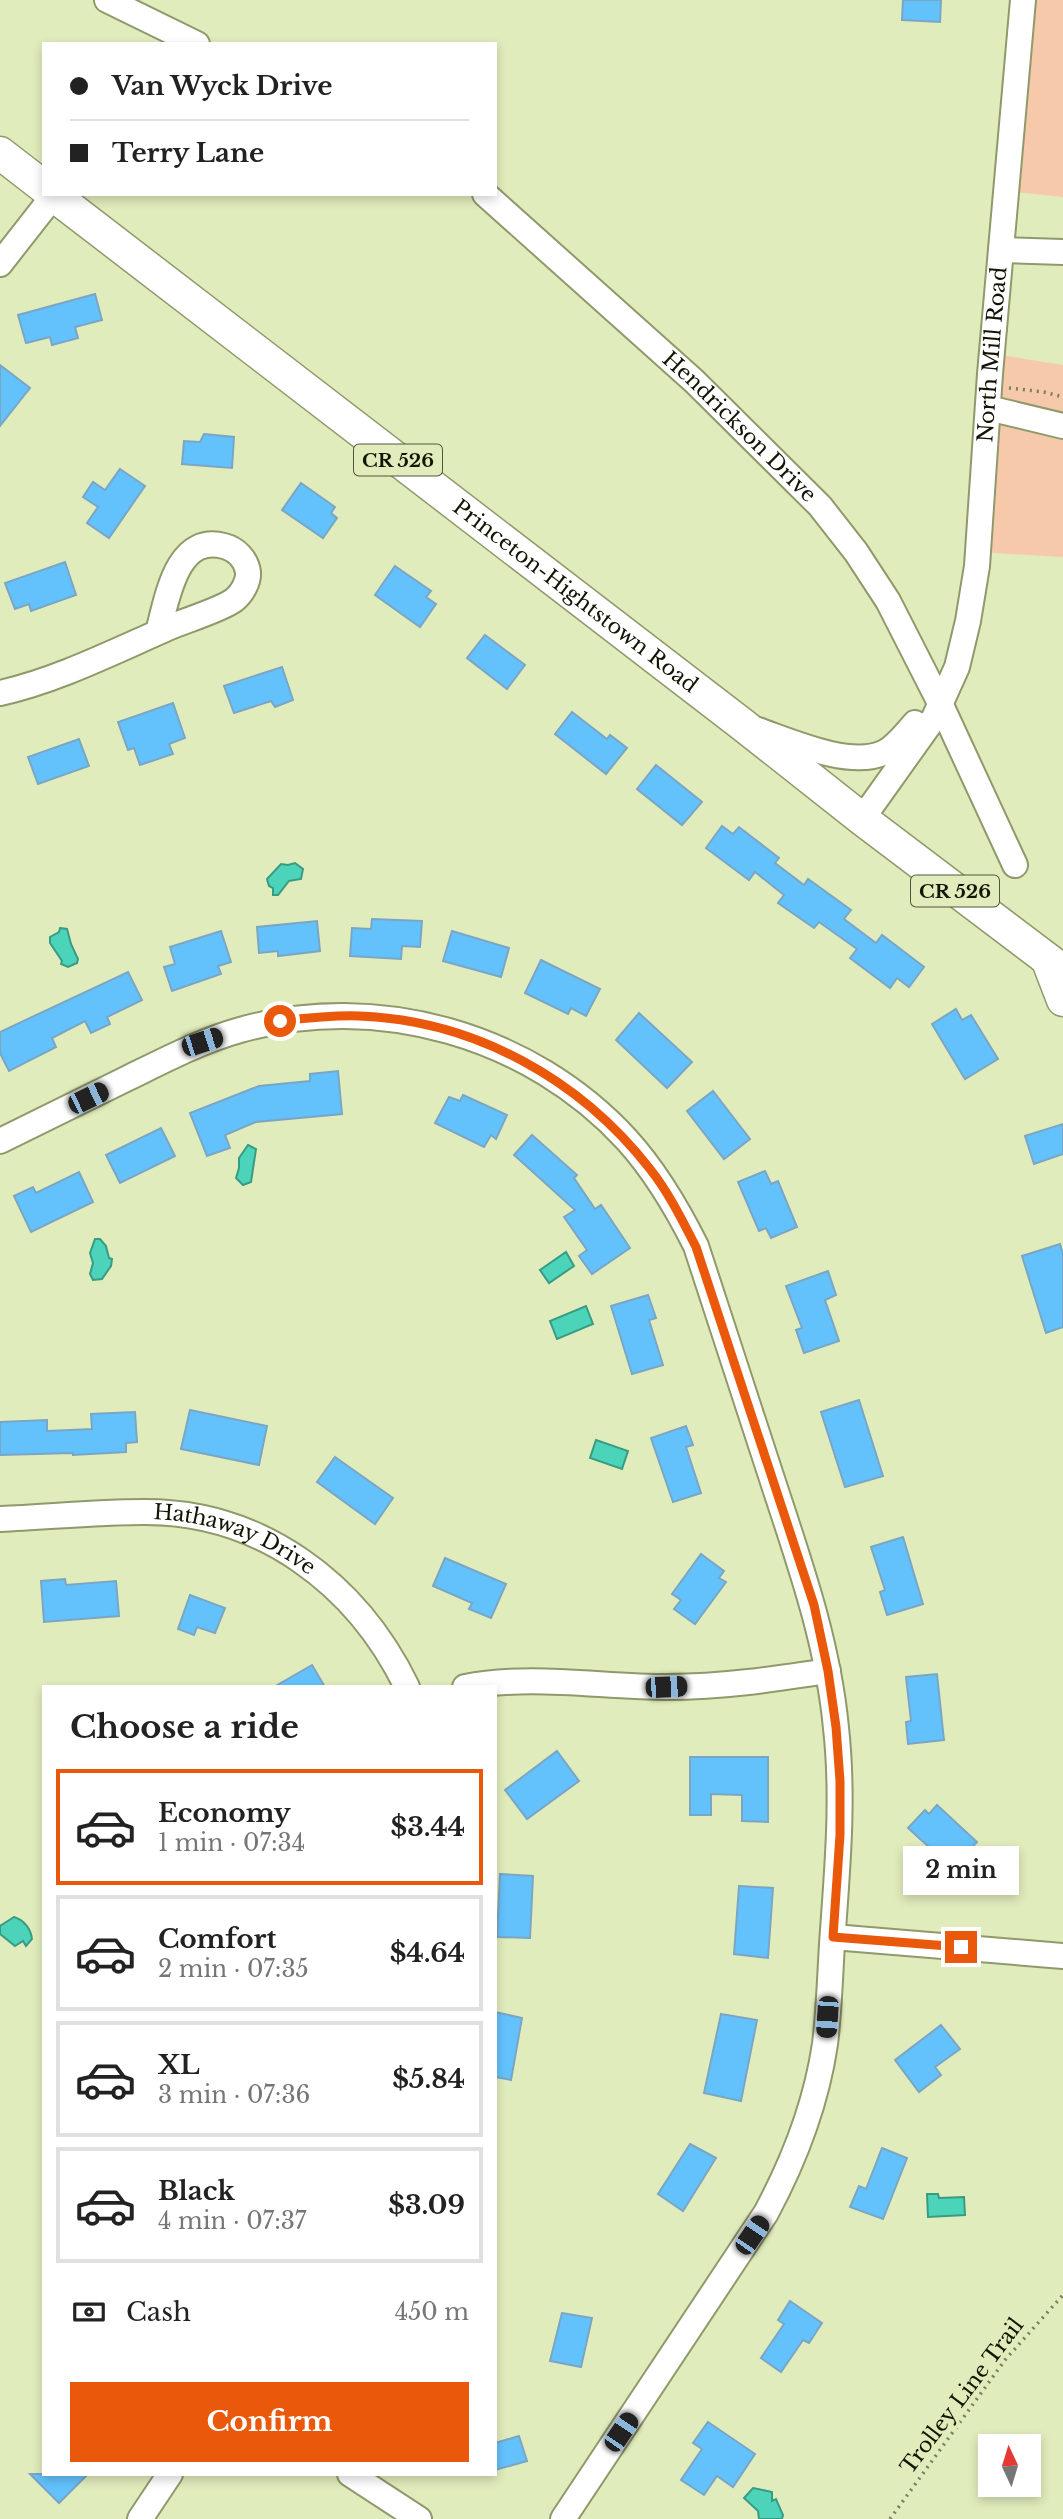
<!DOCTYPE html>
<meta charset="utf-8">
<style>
body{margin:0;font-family:"Libre Baskerville",serif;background:#f2f2f2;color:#222;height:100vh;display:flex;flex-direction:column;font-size:26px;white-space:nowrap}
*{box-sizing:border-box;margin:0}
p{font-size:23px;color:#767676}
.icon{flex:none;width:38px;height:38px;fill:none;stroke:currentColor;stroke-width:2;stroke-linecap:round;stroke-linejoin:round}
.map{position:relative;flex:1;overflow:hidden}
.details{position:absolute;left:42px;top:1685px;width:455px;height:791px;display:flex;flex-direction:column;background:#fff;border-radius:0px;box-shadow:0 4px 10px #0003}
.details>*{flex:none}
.guide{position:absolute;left:42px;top:42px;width:455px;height:154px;border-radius:0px;box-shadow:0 4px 10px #0003;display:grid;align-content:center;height:154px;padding:0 28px;background:#fff}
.needle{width:46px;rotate:356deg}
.tools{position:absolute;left:978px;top:2434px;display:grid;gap:14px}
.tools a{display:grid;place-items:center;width:63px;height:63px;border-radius:0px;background:#fff;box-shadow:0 4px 10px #0003;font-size:35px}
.end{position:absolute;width:32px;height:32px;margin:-16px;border:9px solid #ea580c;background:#fff;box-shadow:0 0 0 4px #fff}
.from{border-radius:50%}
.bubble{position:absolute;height:49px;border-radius:0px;background:#fff;box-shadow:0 4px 10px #0003;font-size:23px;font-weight:700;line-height:49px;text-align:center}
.car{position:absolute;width:21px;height:42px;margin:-21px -10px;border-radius:9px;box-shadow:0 0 5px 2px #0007;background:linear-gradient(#222 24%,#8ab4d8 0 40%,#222 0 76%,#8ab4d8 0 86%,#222 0)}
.guide b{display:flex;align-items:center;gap:24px;height:66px;font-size:26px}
.guide b+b{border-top:2px solid #e0e0e0}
.guide i{width:18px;height:18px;background:#222}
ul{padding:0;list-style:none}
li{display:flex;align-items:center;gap:21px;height:116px;margin:0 14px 10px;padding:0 14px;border:4px solid #e0e0e0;border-radius:0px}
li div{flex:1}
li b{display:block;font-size:26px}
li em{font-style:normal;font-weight:700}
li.selected{border-color:#ea580c}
li>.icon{width:63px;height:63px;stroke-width:1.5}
h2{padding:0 28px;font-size:32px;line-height:84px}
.pay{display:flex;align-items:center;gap:18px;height:77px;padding:0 28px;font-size:26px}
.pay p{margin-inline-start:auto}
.primary-button{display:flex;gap:14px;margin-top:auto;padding:14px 28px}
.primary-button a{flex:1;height:80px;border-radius:0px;background:#ea580c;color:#fff;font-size:28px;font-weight:700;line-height:80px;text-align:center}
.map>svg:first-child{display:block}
.green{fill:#f5c9a9}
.water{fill:#4cd4ba;stroke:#3a9b83;stroke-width:2}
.building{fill:#63c2fc;stroke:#7aa6c4;stroke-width:2}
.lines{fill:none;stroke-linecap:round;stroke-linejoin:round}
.minor-casing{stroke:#8f996b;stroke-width:28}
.major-casing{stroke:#8f996b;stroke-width:35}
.path{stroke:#78805f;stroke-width:3.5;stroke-dasharray:2 5;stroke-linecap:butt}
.minor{stroke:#fff;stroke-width:24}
.major{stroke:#fff;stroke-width:32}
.route{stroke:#ea580c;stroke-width:9}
.labels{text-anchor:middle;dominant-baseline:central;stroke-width:7;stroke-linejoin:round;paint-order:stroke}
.shield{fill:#e1ecbc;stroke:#4f563b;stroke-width:2}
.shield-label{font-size:19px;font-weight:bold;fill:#111504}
.street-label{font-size:21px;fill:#111504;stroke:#e1ecbc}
</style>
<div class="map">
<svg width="1063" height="2519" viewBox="0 0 1063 2519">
<rect width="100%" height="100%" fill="#e1ecbc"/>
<!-- green -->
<g class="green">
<polygon points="1017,0 1063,0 1063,197 1007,191"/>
<polygon points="995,354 1063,365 1063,557 977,552"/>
</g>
<!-- water -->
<g class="water">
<polygon points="295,863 303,869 301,879 289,881 278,895 273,895 273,888 269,886 267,879 281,864 288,865"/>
<polygon points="60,928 67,929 71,944 78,959 77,963 68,967 61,964 62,961 50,943 50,937 59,932"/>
<polygon points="248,1145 256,1149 251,1182 243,1185 236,1178 239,1168 239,1158"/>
<polygon points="95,1239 100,1239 106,1246 109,1258 112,1259 111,1266 102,1279 93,1280 90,1274 93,1263 90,1253"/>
<polygon points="566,1252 574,1266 549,1283 540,1270"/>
<polygon points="586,1306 593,1324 557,1339 550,1321"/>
<polygon points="596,1440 628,1451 622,1469 590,1458"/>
<path d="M14 1917C24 1920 31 1929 32 1939L26 1946 23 1941 15 1946 0 1934V1926Z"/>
<polygon points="927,2194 938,2194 939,2198 964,2197 965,2215 928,2217"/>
<polygon points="753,2488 772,2492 772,2501 776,2499 783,2515 782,2519 759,2519 758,2511 744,2498"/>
</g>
<!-- building -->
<g class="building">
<polygon points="903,0 941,0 940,22 902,20"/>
<polygon points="95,294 102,320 75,327 78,338 52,345 50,337 26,343 18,315"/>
<polygon points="0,365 30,388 0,426"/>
<polygon points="204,434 234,437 232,468 182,464 184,441 200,442"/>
<polygon points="120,469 145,486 109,538 87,523 98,507 83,497 93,482 105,490"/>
<polygon points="301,483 335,507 331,513 337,518 323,538 282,510"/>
<polygon points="65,562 76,595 31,611 29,604 15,609 5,583"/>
<polygon points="395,566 431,591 426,597 436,604 420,627 375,595"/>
<polygon points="485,635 525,665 507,689 467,658"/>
<polygon points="282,667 293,700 275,707 271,701 234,713 224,686"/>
<polygon points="173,703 185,738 169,744 173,754 140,765 134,748 128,750 118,722"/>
<polygon points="572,712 607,739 610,735 627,748 606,774 555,734"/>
<polygon points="79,739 89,766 38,784 28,757"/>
<polygon points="656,765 702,802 682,825 637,789"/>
<polygon points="722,826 733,834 739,827 779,858 775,863 804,885 808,879 851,910 844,919 876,943 882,935 924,967 909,987 897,978 890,988 850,958 857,949 819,922 814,928 778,903 784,895 755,872 749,880 706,848"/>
<polygon points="372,919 422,921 420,947 402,946 401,959 350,956 352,928 371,929"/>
<polygon points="317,921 320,951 278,956 278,951 259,953 257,927"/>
<polygon points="221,931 231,962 218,966 221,974 172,991 164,967 175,964 170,947"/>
<polygon points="452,931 509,948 501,977 443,961"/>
<polygon points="541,960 600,989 586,1016 571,1008 568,1014 525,993"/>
<polygon points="128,972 142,1000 107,1017 110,1024 91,1033 85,1021 52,1038 56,1047 9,1071 0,1053 0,1032"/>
<polygon points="956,1009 962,1020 971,1015 998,1059 965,1079 932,1024"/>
<polygon points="639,1013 692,1062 667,1088 616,1040"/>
<polygon points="338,1071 342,1114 256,1122 225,1135 230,1148 207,1156 190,1113 259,1086 310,1081 310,1074"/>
<polygon points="713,1091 750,1139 724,1159 687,1111"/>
<polygon points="463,1095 507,1115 496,1139 491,1135 484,1147 435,1123 449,1097 460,1101"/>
<polygon points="1063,1124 1063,1154 1034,1164 1025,1136"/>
<polygon points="161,1128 175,1156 120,1183 106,1155"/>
<polygon points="532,1135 577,1175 574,1178 595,1209 601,1205 630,1248 592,1274 579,1256 587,1250 564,1217 575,1210 514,1155"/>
<polygon points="765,1171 771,1184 778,1181 797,1227 771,1238 766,1228 759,1231 738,1182"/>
<polygon points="79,1172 93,1202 31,1232 14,1196 33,1187 36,1193"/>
<polygon points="1060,1244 1063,1254 1063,1327 1046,1333 1022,1256"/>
<polygon points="828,1271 836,1295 825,1300 839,1341 804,1353 796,1330 802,1328 786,1286"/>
<polygon points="648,1295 656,1318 649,1320 663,1365 632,1374 611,1306"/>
<polygon points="859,1400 883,1476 845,1487 821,1412"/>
<polygon points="190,1410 267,1426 259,1465 181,1449"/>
<polygon points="135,1412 137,1442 126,1443 126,1452 73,1455 73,1453 0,1455 0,1422 47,1420 47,1431 92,1429 91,1414"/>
<polygon points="686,1426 693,1445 686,1447 701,1493 673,1502 651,1438"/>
<polygon points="335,1457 393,1498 375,1524 317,1482"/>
<polygon points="903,1537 923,1604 887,1615 880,1592 885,1590 871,1547"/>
<polygon points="701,1554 724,1571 719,1578 726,1582 695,1624 674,1609 681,1600 672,1594"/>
<polygon points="445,1558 506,1584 491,1618 469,1609 472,1603 433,1586"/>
<polygon points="65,1579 66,1585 116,1581 119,1616 44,1622 41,1581"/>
<polygon points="190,1595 225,1608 215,1633 197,1627 194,1635 178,1629"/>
<polygon points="312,1665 325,1687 274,1687"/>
<polygon points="937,1674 944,1740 908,1744 906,1722 911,1721 906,1677"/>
<polygon points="557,1751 579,1781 527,1819 505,1790"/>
<polygon points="690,1757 768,1757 768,1822 742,1821 742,1795 711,1794 711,1815 690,1815"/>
<polygon points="937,1805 977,1842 952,1868 908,1828 925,1810 929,1814"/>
<polygon points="500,1874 533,1876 530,1938 497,1937"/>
<polygon points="739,1886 773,1888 768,1958 734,1954"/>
<polygon points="495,2012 522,2018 511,2080 495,2077"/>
<polygon points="721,2014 757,2020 741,2101 704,2093"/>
<polygon points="941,2025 960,2049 935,2067 941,2075 919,2092 895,2060"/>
<polygon points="690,2144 716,2158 683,2211 658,2194"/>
<polygon points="882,2148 907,2158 883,2219 850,2207 859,2186 866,2189"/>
<polygon points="790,2301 822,2323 809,2343 803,2340 781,2372 761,2358 784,2324 778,2320"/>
<polygon points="562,2313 592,2318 581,2367 550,2361"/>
<polygon points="708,2422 755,2454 733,2487 717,2476 704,2495 681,2480 702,2449 693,2443"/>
<polygon points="519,2436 527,2461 495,2470 495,2443"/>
<polygon points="30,2474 88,2474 59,2503"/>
</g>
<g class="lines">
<defs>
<g id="minor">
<polyline points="107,0 197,44"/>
<path id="s1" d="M485 194 694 381 820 506 856 552 888 601 940 703 1015 865"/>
<polyline points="1001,250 1063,252"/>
<polyline points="0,264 54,195"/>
<polyline points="988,408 1063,426"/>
<path d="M0 693C59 680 119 649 175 625 190 619 222 609 234 600 242 594 249 581 248 572 246 559 236 549 224 546 176 533 167 600 158 632"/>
<path d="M755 729C790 741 849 768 883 753 896 747 906 733 915 723"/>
<path id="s2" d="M862 819 934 718 957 667 968 621 977 566 990 374 1023 0"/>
<path d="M0 1141C43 1120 85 1099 128 1078 165 1060 201 1041 240 1030 377 991 531 1035 627 1140 656 1172 677 1208 696 1246 722 1327 749 1407 775 1488 801 1567 828 1644 836 1728 844 1800 837 1872 832 1944 830 1977 829 2011 825 2044 816 2105 795 2159 766 2213L563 2519"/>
<path id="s3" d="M0 1519C48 1517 96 1512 143 1512 261 1511 357 1584 407 1687"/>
<path d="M465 1687C532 1674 600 1687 668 1687 722 1687 775 1679 828 1671"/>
<polyline points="833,1937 1063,1956"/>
<polyline points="350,2474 419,2519"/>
<polyline points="140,2519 170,2474"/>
</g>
<g id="major">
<polyline points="0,153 44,187"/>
<path id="s4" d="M52 194 743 725 862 819 1063 971"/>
<polyline points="1048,961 1063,1000"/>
</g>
</defs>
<!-- minor casing -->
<use href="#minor" class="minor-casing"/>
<!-- major casing -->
<use href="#major" class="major-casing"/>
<!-- path -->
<g class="path">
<polyline points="1009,388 1044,392 1063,397"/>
<polyline points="890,2519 1005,2360 1063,2295"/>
</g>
<!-- minor -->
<use href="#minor" class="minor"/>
<!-- major -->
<use href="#major" class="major"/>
</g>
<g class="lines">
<!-- route -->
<path class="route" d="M280 1021C307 1018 333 1015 359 1016 474 1020 580 1079 650 1169 669 1193 682 1220 696 1247L814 1605 828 1671 836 1727 840 1781V1835L833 1937 961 1947"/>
</g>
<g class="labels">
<!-- shield labels -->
<g class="shield">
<rect x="354" y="444.5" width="88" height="31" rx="5"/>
<rect x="911" y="875.5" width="88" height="31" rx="5"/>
</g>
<g class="shield-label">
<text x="398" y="460">CR 526</text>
<text x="955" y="891">CR 526</text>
</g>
<!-- street labels -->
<g class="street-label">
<text stroke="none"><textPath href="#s2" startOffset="495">North Mill Road</textPath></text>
<text stroke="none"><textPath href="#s1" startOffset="345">Hendrickson Drive</textPath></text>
<text stroke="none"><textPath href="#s4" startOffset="660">Princeton-Hightstown Road</textPath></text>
<text stroke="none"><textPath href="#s3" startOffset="240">Hathaway Drive</textPath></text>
<text transform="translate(962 2396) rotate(-53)">Trolley Line Trail</text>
</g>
</g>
</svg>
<div class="tools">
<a><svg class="needle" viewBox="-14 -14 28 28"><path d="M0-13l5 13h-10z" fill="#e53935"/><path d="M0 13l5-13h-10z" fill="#767676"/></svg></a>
</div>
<i class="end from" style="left:280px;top:1021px"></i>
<i class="end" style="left:961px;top:1947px"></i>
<div class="bubble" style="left:903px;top:1846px;width:116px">2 min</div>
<i class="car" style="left:202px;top:1042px;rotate:72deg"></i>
<i class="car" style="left:88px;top:1098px;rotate:64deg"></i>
<i class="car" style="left:666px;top:1687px;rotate:88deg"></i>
<i class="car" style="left:827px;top:2017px;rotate:184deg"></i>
<i class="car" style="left:752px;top:2235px;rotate:34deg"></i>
<i class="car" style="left:621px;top:2432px;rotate:34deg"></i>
<div class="guide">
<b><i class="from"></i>Van Wyck Drive</b>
<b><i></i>Terry Lane</b>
</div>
<section class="details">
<h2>Choose a ride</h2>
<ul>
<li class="selected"><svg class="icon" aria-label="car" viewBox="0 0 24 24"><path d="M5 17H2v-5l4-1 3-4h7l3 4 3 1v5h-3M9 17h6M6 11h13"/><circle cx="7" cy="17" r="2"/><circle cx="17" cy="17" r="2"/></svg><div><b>Economy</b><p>1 min · 07:34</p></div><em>$3.44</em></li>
<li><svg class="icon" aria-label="car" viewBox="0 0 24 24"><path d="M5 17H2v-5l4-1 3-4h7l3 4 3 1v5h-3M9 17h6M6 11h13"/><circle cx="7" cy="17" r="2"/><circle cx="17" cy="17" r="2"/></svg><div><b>Comfort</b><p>2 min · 07:35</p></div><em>$4.64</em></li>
<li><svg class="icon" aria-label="car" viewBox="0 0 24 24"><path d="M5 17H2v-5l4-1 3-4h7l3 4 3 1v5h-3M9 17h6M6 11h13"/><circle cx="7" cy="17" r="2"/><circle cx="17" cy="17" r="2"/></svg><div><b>XL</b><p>3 min · 07:36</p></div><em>$5.84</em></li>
<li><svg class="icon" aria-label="car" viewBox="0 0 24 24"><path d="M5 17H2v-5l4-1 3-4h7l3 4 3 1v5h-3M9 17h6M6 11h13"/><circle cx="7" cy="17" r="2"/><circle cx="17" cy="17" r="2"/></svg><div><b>Black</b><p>4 min · 07:37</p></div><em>$3.09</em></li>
</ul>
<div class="pay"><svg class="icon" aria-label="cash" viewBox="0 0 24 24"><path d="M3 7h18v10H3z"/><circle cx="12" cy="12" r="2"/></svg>Cash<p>450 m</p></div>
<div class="primary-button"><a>Confirm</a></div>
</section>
</div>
